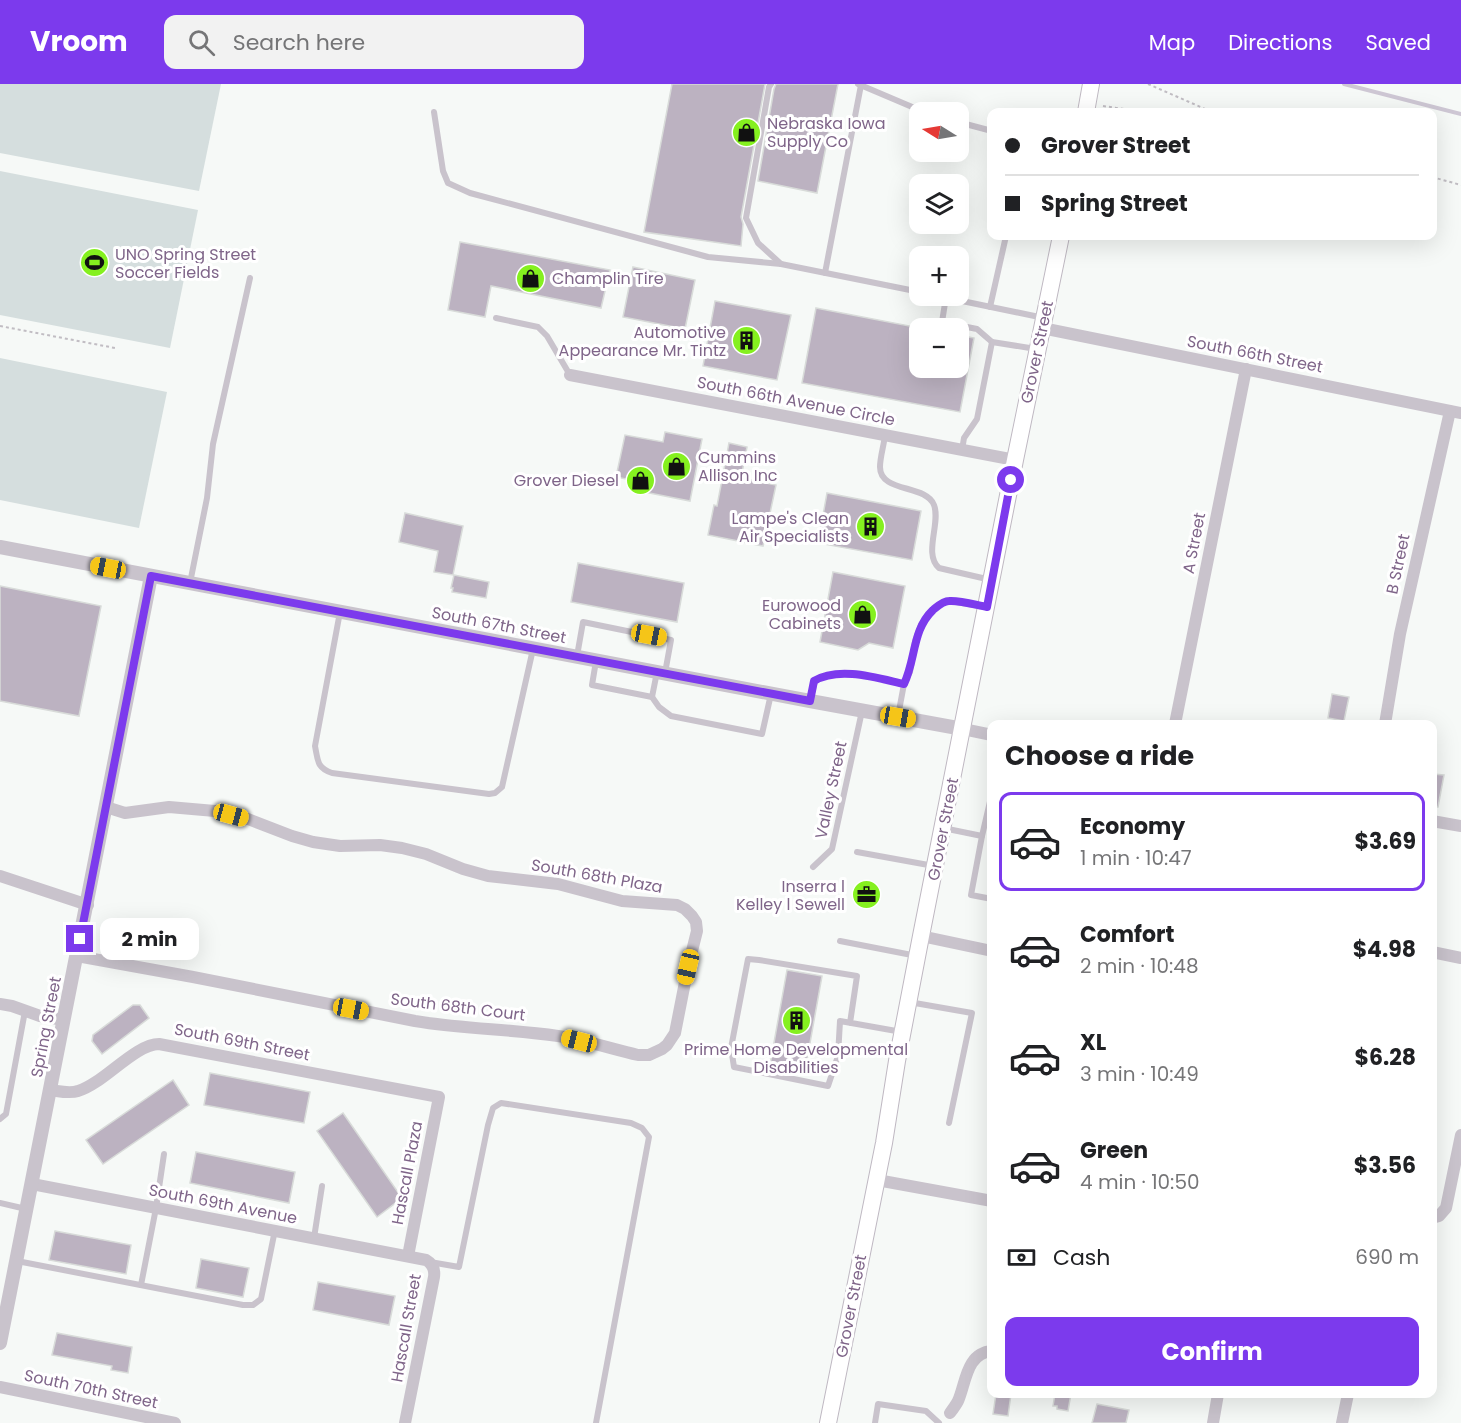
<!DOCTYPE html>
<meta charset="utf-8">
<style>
body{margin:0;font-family:Poppins,sans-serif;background:#f2f2f2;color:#202124;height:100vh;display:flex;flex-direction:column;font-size:22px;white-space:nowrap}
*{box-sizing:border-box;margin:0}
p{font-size:20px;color:#757577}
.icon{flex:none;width:33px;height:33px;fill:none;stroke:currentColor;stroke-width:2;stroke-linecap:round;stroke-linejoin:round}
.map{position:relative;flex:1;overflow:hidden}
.sheet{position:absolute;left:987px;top:636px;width:450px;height:678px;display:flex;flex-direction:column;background:#fff;border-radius:12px;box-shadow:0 6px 24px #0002}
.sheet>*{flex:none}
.banner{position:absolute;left:987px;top:24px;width:450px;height:132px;border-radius:12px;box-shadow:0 6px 24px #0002;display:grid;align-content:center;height:132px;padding:0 18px;background:#fff}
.needle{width:39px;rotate:281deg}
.tools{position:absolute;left:909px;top:18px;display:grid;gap:12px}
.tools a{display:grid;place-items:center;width:60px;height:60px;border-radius:12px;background:#fff;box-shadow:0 6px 24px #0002;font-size:30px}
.end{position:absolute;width:27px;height:27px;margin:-14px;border:8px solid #7c3aed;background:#fff;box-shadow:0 0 0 3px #fff}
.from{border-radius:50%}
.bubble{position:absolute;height:42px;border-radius:12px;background:#fff;box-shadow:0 6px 24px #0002;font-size:20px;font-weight:700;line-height:42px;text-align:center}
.car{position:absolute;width:18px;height:36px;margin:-18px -9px;border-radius:8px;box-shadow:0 0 4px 2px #0007;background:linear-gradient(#f5c518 24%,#345 0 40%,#f5c518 0 76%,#345 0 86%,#f5c518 0)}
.banner b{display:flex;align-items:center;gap:21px;height:57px;font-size:22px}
.banner b+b{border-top:2px solid #e0e0e0}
.banner i{width:15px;height:15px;background:#202124}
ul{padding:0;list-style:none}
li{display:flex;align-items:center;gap:18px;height:99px;margin:0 12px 9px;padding:0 6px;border:3px solid transparent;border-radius:12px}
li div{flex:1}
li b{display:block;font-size:22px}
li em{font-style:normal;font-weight:700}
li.selected{border-color:#7c3aed}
li>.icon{width:54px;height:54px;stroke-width:1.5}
h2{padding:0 18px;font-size:27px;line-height:72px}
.pay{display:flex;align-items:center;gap:15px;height:66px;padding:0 18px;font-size:22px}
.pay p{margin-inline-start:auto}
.action{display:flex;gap:12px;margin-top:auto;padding:12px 18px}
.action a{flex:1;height:69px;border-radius:12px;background:#7c3aed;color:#fff;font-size:24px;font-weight:700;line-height:69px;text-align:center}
header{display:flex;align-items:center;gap:36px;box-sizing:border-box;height:84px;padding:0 30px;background:#7c3aed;color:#fff}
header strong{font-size:28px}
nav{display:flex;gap:33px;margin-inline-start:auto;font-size:21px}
.search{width:420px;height:54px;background:#f2f2f2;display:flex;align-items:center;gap:15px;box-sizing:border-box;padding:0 21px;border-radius:12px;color:#757577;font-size:22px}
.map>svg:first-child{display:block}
.green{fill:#d5dede}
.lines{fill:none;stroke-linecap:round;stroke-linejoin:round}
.stream{stroke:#cec7d4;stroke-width:4}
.building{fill:#bcb2c1;stroke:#d8dbd9;stroke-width:1.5}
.secondary-casing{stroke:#bfb8c2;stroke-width:18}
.path{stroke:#c1bdc3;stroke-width:2;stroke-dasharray:3 3;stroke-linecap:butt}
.service{stroke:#c9c3cc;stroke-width:6}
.minor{stroke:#c9c3cc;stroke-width:12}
.tertiary{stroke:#c9c3cc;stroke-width:14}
.secondary{stroke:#fff;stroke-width:16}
.route{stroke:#7c3aed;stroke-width:8}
.labels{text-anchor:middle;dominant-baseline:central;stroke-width:6;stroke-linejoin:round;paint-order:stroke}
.poi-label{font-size:16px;fill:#7f6589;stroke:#fff;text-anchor:end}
.street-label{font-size:16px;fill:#7f6589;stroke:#fff}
</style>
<header>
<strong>Vroom</strong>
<div class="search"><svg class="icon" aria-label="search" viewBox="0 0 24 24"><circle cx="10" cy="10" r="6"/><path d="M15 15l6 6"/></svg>Search here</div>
<nav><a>Map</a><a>Directions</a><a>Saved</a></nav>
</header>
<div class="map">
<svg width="1461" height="1339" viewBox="0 0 1461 1339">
<rect width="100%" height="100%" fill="#f6f9f7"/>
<!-- green -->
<g class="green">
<polygon points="0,0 221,0 199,107 0,69"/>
<polygon points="0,87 198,126 170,264 0,231"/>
<polygon points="0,274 167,308 139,444 0,416"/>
</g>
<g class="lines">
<!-- stream -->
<polyline class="stream" points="1344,0 1461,30"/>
</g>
<!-- building -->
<g class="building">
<polygon points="672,0 765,0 741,133 743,140 741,162 644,148"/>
<polygon points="776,0 838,0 817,109 758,97 774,5"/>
<polygon points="460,158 610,186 601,224 491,202 485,233 448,226"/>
<polygon points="633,183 695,196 685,245 623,233"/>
<polygon points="715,217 791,231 777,296 703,282"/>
<polygon points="816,224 920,244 920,284 958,284 958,251 974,254 960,328 802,299"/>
<polygon points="665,348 702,355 690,417 639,407 641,398 616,393 625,351 663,358"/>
<polygon points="729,359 747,363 741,394 776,401 763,462 708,451 714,421 717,422"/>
<polygon points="827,409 921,427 912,476 818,459"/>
<polygon points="405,429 463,442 453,491 434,488 438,467 399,458"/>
<polygon points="578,479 684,499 677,538 571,518"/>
<polygon points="833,488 905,502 893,564 869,559 858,566 820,558"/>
<polygon points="454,491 489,498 486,514 452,508 453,504 451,504"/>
<polygon points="0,502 101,522 79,632 0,617"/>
<polygon points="1332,610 1349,613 1344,637 1328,634"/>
<polygon points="1432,690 1444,691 1438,723 1432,723"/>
<polygon points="787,886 822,892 805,987 770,981"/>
<polygon points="133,921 140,921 149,934 102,970 92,957 93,951"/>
<polygon points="210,989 310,1008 304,1039 204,1021"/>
<polygon points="173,996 189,1021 103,1080 86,1056"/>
<polygon points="343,1029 402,1114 377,1133 317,1047"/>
<polygon points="196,1068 295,1088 289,1119 190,1099"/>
<polygon points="55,1147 131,1161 126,1190 49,1176"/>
<polygon points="201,1175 249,1184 243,1213 196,1204"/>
<polygon points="318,1198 395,1212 389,1241 313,1226"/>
<polygon points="57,1249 132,1263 128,1289 111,1286 112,1282 52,1271"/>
<polygon points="996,1310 1011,1310 1008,1332 993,1330"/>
<polygon points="1055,1310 1071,1310 1068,1327 1057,1325 1057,1322 1053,1322"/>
<polygon points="1097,1320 1129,1326 1126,1339 1092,1339"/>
</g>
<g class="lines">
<defs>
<g id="secondary">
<polyline points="1086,28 1091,0"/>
<polyline points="828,1339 884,1059 897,977 921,852 1015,376 1061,152"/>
</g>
</defs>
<!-- secondary casing -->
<use href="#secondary" class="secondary-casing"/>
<!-- path -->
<g class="path">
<polyline points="1148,0 1212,28"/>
<polyline points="1103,22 1145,28"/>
<polyline points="1432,93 1461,101"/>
<polyline points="0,242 115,264"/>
</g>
<!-- service -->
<g class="service">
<polyline points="771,0 769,3 746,134 758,159 781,180 920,208"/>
<polyline points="858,0 924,28"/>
<polyline points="434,28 443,87 448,99 470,109 708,173 781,180"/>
<polyline points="958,38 992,47"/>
<polyline points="825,189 861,1"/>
<polyline points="938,212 1044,234"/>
<polyline points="946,213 942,238 977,245 992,258"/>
<polyline points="990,223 1006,152"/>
<polyline points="496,234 538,243 547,252 570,291"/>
<path d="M885 351C884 361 880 373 880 383 880 409 926 400 934 421 941 439 923 470 939 484L991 496"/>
<polyline points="962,366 964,354 977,335 992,258 1036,265"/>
<polyline points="190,499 207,414 213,360 250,194"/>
<path d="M340 528 315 662C318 677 317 684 332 689L489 710 495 709 502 703 533 565"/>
<polyline points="577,572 583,538 671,556 665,589"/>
<polyline points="596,577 592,601 652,613 657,588"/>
<polyline points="652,613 659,623 671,632 762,650 771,610"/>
<path d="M810 617 815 597C839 582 877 594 904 600"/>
<polyline points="898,632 904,600 910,588 915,557 921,541 928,531 942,519 949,517 986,523"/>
<polyline points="943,744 982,752 992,709"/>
<polyline points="982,752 971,811 992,815"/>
<polyline points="857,768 934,782"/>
<polyline points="813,783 832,765 862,627"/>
<polyline points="840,857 917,872"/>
<polyline points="909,918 972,929 949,1039"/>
<polyline points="850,939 857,892 759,876 748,875 731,964 734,983 828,1002 838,972 840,937 902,948"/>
<polyline points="0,1035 6,1030 25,927"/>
<polyline points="0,1119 26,1125"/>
<polyline points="314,1154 322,1102"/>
<polyline points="17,1177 243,1221 253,1221 261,1215 275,1146"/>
<polyline points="430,1178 459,1183 488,1041 493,1024 501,1019 631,1039 642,1044 649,1053 596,1339"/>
<polyline points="141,1201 156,1124 164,1070"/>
<polyline points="875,1339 878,1320 926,1327 939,1339"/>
</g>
<!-- minor -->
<g class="minor">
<polyline points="1042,244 1461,329"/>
<polyline points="570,291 1015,376"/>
<polyline points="1175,640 1246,285"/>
<polyline points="1385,640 1400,550 1450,327"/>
<polyline points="963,645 992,651"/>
<polyline points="1432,737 1461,742"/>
<polyline points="0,792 88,821"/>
<polyline points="921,852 992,867"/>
<polyline points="1432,868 1461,874"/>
<path d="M77 872 193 893 415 937C463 945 510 945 558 952 585 956 612 965 638 971H649L662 965 667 961 675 949 688 883 697 847 696 838 692 832 685 825 677 821 622 817 558 800 488 792 463 785 426 770 402 764 380 761 340 762 313 758 292 752 248 735 215 727 169 723 125 729 106 723"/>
<polyline points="0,920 12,922 40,932 64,936"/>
<path d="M50 1006C59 1007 69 1010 78 1007 103 1000 135 960 159 960L439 1013 408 1172"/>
<polyline points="877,1096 992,1117"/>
<path d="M32 1100 426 1176C433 1180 435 1186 434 1193L405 1339"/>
<polyline points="1432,1134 1439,1132 1446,1124 1461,1051"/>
<polyline points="0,1303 175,1339"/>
<path d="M950 1329C953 1325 956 1321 958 1317 966 1299 966 1269 992 1267"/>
<polyline points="1213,1339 1218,1310"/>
<polyline points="1342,1339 1348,1310"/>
</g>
<!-- tertiary -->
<g class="tertiary">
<polyline points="0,463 810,617 963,645"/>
<polyline points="0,1259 151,492"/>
</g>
<!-- secondary -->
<use href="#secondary" class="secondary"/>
</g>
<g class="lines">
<!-- route -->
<path class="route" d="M80 855 151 492 810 617 814 597C839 582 877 594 904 600 916 575 912 546 933 526 938 522 943 517 949 517 960 516 976 521 987 523L1011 396"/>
</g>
<!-- icons -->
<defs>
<symbol id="shop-disc" viewBox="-11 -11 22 22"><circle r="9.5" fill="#85f01f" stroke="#fff"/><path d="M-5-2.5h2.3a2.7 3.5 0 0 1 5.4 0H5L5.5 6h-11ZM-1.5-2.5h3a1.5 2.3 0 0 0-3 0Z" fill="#111"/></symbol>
<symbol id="stadium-disc" viewBox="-11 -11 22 22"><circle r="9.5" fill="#85f01f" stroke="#fff"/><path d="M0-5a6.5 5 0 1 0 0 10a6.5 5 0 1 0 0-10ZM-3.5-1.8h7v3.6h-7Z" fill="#111"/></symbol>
<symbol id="building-disc" viewBox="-11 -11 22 22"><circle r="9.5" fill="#85f01f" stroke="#fff"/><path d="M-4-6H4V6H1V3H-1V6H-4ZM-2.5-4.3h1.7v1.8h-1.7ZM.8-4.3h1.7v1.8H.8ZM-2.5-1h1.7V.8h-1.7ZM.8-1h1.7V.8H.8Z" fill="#111"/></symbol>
<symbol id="office-disc" viewBox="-11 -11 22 22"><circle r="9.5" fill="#85f01f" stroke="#fff"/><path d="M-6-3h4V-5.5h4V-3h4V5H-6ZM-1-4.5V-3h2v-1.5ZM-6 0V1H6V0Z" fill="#111"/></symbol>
</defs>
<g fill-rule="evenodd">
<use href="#shop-disc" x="730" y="32" width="33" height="33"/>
<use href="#stadium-disc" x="78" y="162" width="33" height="33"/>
<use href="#shop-disc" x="514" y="178" width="33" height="33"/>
<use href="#building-disc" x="730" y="240" width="33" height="33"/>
<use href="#shop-disc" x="660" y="366" width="33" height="33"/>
<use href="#shop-disc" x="624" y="380" width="33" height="33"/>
<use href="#building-disc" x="854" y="426" width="33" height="33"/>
<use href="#shop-disc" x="846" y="514" width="33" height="33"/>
<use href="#office-disc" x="850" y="794" width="33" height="33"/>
<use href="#building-disc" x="780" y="920" width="33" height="33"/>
</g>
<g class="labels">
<!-- poi labels -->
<g class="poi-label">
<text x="767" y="39" text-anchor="start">Nebraska Iowa<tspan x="767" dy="18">Supply Co</tspan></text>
<text x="115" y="170" text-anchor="start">UNO Spring Street<tspan x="115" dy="18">Soccer Fields</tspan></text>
<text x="552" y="194" text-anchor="start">Champlin Tire</text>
<text x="726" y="248">Automotive<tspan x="726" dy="18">Appearance Mr. Tintz</tspan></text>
<text x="698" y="373" text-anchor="start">Cummins<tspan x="698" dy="18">Allison Inc</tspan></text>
<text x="619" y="396">Grover Diesel</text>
<text x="849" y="434">Lampe's Clean<tspan x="849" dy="18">Air Specialists</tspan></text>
<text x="841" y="521">Eurowood<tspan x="841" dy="18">Cabinets</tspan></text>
<text x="845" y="802">Inserra l<tspan x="845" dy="18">Kelley l Sewell</tspan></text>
<text x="796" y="965" text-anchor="middle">Prime Home Developmental<tspan x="796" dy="18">Disabilities</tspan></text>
</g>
<!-- street labels -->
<g class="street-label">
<text transform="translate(1037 268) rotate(-78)">Grover Street</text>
<text transform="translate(1255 270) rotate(11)">South 66th Street</text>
<text transform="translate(796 317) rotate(11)">South 66th Avenue Circle</text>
<text transform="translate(1194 459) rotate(-79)">A Street</text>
<text transform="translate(1398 480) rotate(-78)">B Street</text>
<text transform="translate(499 541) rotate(11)">South 67th Street</text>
<text transform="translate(831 706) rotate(-78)">Valley Street</text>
<text transform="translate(943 745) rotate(-79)">Grover Street</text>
<text transform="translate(597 792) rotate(10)">South 68th Plaza</text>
<text transform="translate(458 923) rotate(7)">South 68th Court</text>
<text transform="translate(46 943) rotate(-79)">Spring Street</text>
<text transform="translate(242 958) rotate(11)">South 69th Street</text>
<text transform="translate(407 1089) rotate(-79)">Hascall Plaza</text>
<text transform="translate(223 1120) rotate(11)">South 69th Avenue</text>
<text transform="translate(851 1222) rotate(-79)">Grover Street</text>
<text transform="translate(406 1244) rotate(-80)">Hascall Street</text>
<text transform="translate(91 1305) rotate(12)">South 70th Street</text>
</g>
</g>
</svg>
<div class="tools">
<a><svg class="needle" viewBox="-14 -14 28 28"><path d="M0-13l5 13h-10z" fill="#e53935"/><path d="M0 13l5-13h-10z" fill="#757577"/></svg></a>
<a><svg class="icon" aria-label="layers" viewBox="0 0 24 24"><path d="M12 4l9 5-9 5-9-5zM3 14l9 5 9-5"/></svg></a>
<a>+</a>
<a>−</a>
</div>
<i class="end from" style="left:1011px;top:396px"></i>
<i class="end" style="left:80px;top:855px"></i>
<div class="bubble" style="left:100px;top:834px;width:99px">2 min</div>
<i class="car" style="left:108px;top:484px;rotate:281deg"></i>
<i class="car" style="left:649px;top:551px;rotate:101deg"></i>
<i class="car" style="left:898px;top:633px;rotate:100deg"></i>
<i class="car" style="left:231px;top:731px;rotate:105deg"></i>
<i class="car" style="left:688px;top:883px;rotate:193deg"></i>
<i class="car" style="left:351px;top:925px;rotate:101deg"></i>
<i class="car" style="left:579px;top:957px;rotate:284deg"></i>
<div class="banner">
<b><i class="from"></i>Grover Street</b>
<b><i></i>Spring Street</b>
</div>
<section class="sheet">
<h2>Choose a ride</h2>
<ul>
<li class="selected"><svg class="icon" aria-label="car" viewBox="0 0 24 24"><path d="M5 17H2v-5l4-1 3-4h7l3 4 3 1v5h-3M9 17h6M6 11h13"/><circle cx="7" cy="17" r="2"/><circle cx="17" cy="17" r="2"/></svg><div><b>Economy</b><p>1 min · 10:47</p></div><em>$3.69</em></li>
<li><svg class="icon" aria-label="car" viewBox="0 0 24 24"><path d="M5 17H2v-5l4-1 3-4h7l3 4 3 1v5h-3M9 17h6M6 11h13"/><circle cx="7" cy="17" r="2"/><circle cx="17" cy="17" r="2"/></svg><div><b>Comfort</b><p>2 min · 10:48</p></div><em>$4.98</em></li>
<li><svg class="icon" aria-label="car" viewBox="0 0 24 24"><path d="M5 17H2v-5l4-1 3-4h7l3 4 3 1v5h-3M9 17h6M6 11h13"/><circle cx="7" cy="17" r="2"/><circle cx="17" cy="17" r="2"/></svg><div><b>XL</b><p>3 min · 10:49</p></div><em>$6.28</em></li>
<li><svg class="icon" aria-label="car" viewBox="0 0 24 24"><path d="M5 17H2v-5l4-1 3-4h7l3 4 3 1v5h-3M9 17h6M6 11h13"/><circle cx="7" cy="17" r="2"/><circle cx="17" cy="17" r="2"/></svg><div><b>Green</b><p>4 min · 10:50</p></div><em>$3.56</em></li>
</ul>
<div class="pay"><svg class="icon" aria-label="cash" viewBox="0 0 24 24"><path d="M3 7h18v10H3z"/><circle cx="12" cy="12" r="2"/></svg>Cash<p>690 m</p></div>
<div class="action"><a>Confirm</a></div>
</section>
</div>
